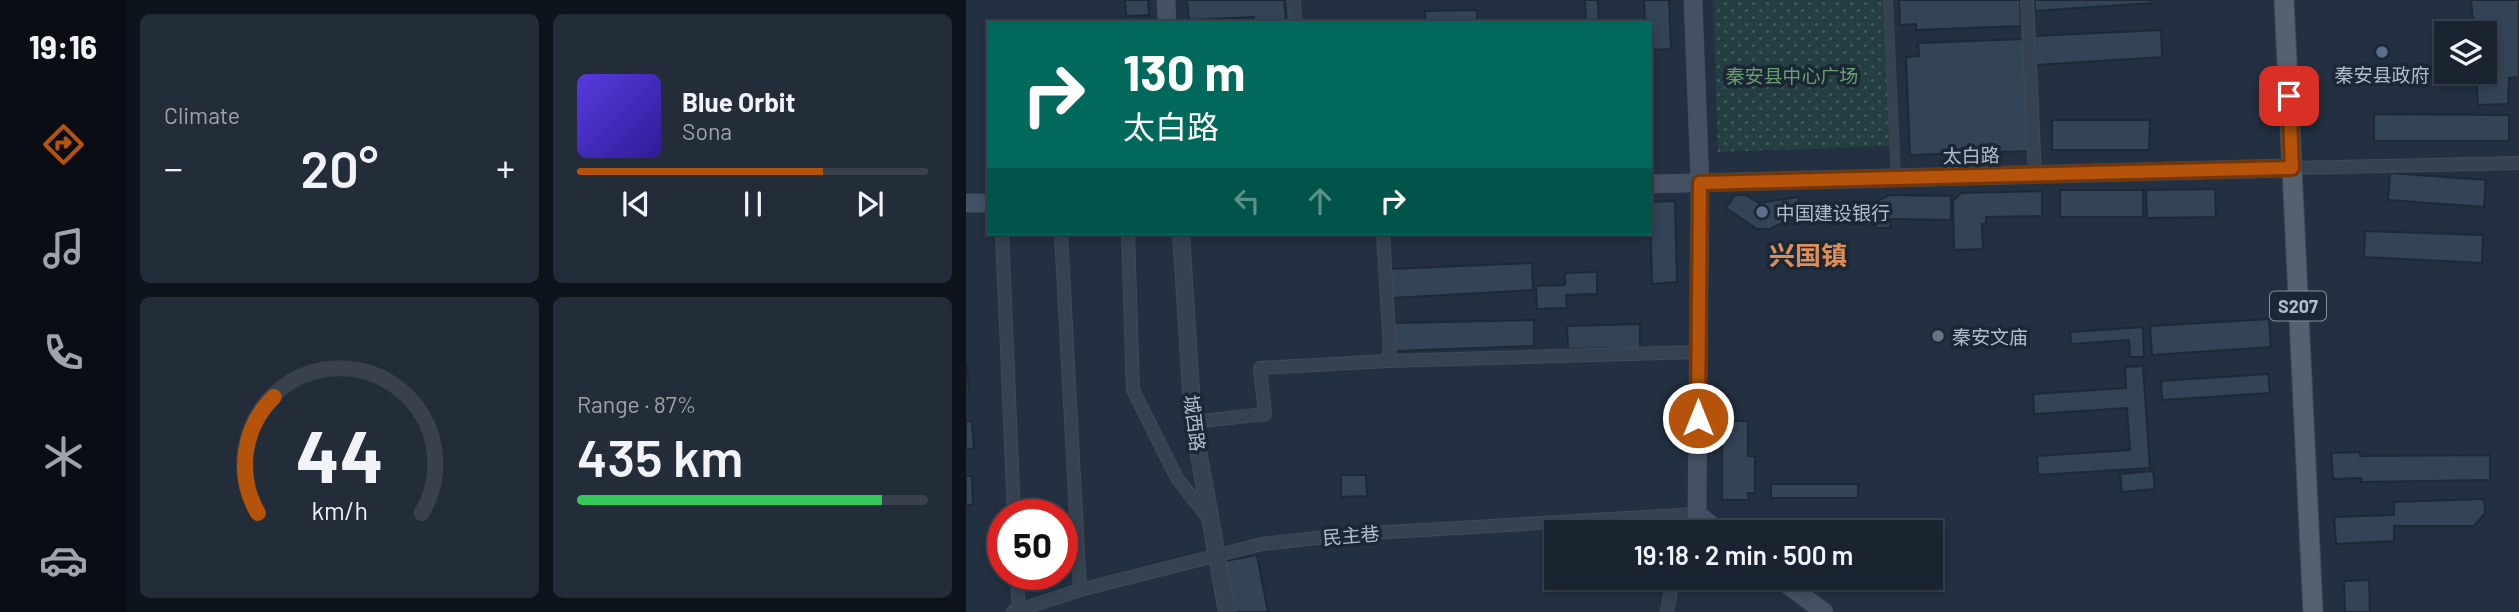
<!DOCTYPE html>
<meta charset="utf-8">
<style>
:root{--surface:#1a2431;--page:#232c39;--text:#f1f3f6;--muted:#9fa4ab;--line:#38414d;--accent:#b45309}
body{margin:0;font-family:Barlow,"Noto Sans SC",sans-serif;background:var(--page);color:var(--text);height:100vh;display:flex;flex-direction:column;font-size:26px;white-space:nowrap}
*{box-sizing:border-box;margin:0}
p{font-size:23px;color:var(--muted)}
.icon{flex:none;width:38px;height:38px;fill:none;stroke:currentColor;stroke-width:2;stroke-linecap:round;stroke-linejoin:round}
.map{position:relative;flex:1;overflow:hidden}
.sheet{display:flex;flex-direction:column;gap:14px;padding:14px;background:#0e141b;width:840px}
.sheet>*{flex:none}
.banner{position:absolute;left:21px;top:21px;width:665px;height:214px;border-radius:0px;box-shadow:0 4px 10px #0003,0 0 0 2px var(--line);background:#00695c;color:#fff;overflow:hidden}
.fabs{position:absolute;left:1468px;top:21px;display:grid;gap:14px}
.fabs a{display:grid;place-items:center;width:63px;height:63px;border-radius:0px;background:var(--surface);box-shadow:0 4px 10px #0003,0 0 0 2px var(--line);font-size:35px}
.speed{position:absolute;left:21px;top:499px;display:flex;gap:14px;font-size:35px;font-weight:700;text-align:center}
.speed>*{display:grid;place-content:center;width:91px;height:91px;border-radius:50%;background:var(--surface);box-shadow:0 4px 10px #0003,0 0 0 2px var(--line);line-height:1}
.speed .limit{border:10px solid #d22;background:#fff;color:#111}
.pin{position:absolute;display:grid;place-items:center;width:60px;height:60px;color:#fff;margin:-30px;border-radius:14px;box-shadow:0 4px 10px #0006}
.me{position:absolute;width:77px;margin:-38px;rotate:0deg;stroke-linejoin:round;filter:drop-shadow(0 0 5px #0008)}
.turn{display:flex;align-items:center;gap:24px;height:147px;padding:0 21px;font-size:32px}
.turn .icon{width:91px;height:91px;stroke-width:2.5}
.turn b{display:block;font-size:49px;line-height:60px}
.lanes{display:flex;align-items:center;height:66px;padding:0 21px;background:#0003;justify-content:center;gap:35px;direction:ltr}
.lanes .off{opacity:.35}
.big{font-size:52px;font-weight:600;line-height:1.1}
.sheet .widget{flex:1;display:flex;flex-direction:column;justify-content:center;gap:10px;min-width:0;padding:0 24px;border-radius:10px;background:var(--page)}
.sheet .dial{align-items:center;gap:0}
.dial svg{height:182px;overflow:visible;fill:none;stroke:var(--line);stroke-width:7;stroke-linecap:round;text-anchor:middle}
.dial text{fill:var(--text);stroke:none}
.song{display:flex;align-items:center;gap:21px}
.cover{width:84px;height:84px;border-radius:10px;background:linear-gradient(135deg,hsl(250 70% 55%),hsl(250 70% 35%))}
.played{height:7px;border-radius:4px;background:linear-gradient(90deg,var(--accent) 70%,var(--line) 70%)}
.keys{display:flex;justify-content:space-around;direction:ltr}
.heat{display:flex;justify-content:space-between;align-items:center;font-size:38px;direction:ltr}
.charge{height:10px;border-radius:5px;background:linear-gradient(90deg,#34c759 87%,var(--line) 0)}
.sheet .tiles{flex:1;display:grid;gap:14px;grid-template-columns:repeat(2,1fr)}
.trip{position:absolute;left:578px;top:520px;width:399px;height:70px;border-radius:0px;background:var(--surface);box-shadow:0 4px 10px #0003,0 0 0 2px var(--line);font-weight:600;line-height:70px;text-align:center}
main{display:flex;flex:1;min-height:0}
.tabs{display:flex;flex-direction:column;width:126px;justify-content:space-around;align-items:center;background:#0a0e14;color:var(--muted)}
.tabs .icon{width:49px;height:49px}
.tabs .on{color:var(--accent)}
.tabs b{font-size:32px;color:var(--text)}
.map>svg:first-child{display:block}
.park{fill:url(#park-dots)}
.building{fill:#334457;stroke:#1d2937;stroke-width:2}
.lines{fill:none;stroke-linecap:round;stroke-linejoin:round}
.pedestrian-casing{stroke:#3f4b59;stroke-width:10}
.minor-casing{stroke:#3f4b59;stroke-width:14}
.tertiary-casing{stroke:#3f4b59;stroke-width:18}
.secondary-casing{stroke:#3f4b59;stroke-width:19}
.primary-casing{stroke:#3f4b59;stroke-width:21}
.pedestrian{stroke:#364250;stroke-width:9}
.minor{stroke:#364250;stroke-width:12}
.tertiary{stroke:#364250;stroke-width:16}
.secondary{stroke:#445164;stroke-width:18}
.primary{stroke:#546170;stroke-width:19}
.route-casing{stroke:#753606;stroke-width:18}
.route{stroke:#b45309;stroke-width:12}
.service-dot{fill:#5c6f8a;stroke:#1b2735;stroke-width:2.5}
.worship-dot{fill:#6b7280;stroke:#1b2735;stroke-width:2.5}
.labels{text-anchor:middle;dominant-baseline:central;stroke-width:7;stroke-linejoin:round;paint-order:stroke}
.shield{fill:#1b2735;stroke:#85909e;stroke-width:2}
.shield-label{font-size:18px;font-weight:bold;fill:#b2bdcb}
.poi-label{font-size:19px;fill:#b2bdcb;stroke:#1b2735;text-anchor:start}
.park-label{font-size:19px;fill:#679f71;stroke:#1b2735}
.street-label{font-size:19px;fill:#b2bdcb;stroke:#1b2735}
.district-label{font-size:26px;font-weight:bold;fill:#e08e58;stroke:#1b2735}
</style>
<main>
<nav class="tabs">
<b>19:16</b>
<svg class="icon on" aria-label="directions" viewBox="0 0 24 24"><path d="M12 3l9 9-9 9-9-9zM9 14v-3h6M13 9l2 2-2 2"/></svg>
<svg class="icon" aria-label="music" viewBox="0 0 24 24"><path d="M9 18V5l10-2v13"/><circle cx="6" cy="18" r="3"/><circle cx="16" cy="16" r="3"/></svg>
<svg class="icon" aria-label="phone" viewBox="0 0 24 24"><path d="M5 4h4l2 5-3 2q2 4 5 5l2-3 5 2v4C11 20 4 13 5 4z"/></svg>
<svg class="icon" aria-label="climate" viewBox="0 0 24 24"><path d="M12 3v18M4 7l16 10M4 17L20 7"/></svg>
<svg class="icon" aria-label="car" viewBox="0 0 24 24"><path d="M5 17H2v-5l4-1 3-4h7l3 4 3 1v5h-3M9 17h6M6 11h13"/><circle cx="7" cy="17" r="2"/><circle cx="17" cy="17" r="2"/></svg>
</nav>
<section class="sheet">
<div class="tiles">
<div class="widget"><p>Climate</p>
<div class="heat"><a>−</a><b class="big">20°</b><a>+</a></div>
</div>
<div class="widget">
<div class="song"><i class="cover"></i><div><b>Blue Orbit</b><p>Sona</p></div></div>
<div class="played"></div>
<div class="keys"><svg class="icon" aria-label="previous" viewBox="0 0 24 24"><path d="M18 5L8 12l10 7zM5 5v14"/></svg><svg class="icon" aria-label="pause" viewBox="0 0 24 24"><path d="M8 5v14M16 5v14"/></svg><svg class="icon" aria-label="next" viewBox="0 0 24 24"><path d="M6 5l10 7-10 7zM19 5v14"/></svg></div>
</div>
<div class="widget dial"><svg viewBox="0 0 100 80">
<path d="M14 69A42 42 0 1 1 86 69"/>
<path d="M14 69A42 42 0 0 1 21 18" stroke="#b45309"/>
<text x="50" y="56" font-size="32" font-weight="700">44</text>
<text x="50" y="72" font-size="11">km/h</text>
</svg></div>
<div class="widget"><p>Range · 87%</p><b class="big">435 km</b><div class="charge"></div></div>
</div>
</section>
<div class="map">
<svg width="1553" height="612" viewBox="0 0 1553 612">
<defs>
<pattern id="park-dots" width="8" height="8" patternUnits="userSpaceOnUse" patternTransform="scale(1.75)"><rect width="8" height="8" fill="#243f41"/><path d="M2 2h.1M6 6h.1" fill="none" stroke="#41595b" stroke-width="1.8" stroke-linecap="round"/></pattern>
</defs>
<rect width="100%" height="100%" fill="#223041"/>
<path class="park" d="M747 0H918L924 146 752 152Z"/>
<path class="building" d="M159 0H182L183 15 160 16Z
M221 0H318L320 22 288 23V17L223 20Z
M619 0H632L633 23H620Z
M678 0H703L705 49 684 50V23H679Z
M933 0H1054L1055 26 950 30V24L934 25Z
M1068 0H1186V3L1069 11Z
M1505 0H1553V77L1543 78 1542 104 1512 105 1510 72H1519V33H1508Z
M511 10V23H459V11Z
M1195 30 1196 57 1070 65 1069 36Z
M1059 39 1064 151 944 155 940 57 953 56 952 43Z
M1408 114 1543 115V141H1408Z
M1086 120H1184L1183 150H1086Z
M1424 173 1520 180 1518 207 1422 200Z
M1249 189 1250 217 1181 218 1180 190Z
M1094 190H1177V217H1094Z
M1076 191V216L1020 217V224H1016L1017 249 988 250 987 201 995 193Z
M769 195H780L793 203 833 197 832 215 804 229H791L760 208Z
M923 195 985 196V220L924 219V228H909V202Z
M709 201 711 282 686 284 684 202Z
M1399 231 1517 235 1516 263 1398 257Z
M424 233H506L425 237Z
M566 263 567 290 426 298 424 269Z
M631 272V294L600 295 601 308 571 309 570 286 599 285V273Z
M1303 319 1305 347 1186 355 1184 326Z
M568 320V346L429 351 427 323Z
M674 324V348L602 349 601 326Z
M1177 327 1178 357H1164L1163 340 1105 344 1104 332Z
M0 364H1L3 390H0Z
M1177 366 1184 468 1072 475 1071 456 1164 450 1161 408 1068 414 1067 394 1160 388 1159 367Z
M1302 374 1304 393 1196 400 1195 381Z
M0 421H6L8 449H0Z
M756 421H782V456H789V493H782L783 500H756Z
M1394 452V456L1524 455V480L1395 482V478L1367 479 1365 453Z
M1187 471 1189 489 1156 492 1154 474Z
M375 475H400L401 496 375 497Z
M0 476H6L7 505H0Z
M805 484H892V498H805Z
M1518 499 1519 513 1508 526H1428V541L1370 544 1368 517 1428 515V502Z
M291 555 302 612H269L259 561Z
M1403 580 1404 612H1379L1378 581Z"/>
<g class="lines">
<defs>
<path id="pedestrian" d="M922 0 930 178"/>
<path id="minor" d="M328 0 329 23
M1061 0 1069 175
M1326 168 1553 163
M36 233 48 514
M95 233 114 590
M162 233 167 390 211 478 243 519
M421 361 733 352
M227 422 299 414 294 368 421 361 424 349 417 233
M51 574 53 610
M47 612 114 590 296 544 388 534 731 514 725 532
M701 612 707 578"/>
<path id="tertiary" d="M215 233 227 422 261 612"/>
<path id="secondary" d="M200 0 201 23
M727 0 734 183 731 514 754 532
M684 184 1326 168
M0 203H23
M813 578 858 612"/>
<path id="primary" d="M1318 0 1347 612"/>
</defs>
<use href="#pedestrian" class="pedestrian-casing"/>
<use href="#minor" class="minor-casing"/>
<use href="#tertiary" class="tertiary-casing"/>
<use href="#secondary" class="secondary-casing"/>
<use href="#primary" class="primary-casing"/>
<use href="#pedestrian" class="pedestrian"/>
<use href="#minor" class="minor"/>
<use href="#tertiary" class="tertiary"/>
<use href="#secondary" class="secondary"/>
<use href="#primary" class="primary"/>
</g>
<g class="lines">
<defs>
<path id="route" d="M732 418 734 183 1326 168 1323 96"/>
</defs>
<use href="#route" class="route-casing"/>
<use href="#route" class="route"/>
</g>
<g class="service-dot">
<circle cx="1416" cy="52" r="7"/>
<circle cx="796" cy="212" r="7"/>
</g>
<circle class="worship-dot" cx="972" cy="336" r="7"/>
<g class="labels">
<rect class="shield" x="1304" y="291.5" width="56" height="29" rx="5"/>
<g class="shield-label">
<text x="1332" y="306">S207</text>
</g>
<g class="poi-label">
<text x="1416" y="74" text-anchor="middle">秦安县政府</text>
<text x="810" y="212">中国建设银行</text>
<text x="986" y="336">秦安文庙</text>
</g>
<g class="park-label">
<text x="826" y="75">秦安县中心广场</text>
</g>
<g class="street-label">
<text transform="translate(1005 155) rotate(-1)">太白路</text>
<text transform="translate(229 423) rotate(83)">城西路</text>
<text transform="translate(385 535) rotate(-5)">民主巷</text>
</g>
<g class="district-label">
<text x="842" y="254">兴国镇</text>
</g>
</g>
</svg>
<div class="fabs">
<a><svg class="icon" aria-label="layers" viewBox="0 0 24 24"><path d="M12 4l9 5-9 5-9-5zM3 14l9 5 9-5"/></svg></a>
</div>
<div class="speed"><div class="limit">50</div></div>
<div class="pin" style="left:1323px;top:96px;background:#d93025"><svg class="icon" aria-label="arrive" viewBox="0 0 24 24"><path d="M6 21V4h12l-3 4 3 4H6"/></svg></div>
<svg class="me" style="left:732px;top:418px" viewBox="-20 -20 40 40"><circle r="17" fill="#b45309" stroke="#fff" stroke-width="3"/><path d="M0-11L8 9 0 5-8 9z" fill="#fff"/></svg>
<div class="trip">19:18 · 2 min · 500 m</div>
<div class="banner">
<div class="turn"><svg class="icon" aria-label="right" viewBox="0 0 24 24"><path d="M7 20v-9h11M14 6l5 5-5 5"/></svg><div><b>130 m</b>太白路</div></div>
<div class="lanes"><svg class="icon off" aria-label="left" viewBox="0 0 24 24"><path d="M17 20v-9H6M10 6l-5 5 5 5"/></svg><svg class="icon off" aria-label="ahead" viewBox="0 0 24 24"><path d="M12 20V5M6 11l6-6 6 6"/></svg><svg class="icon" aria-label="right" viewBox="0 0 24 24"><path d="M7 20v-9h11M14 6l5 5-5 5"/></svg></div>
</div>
</div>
</main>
